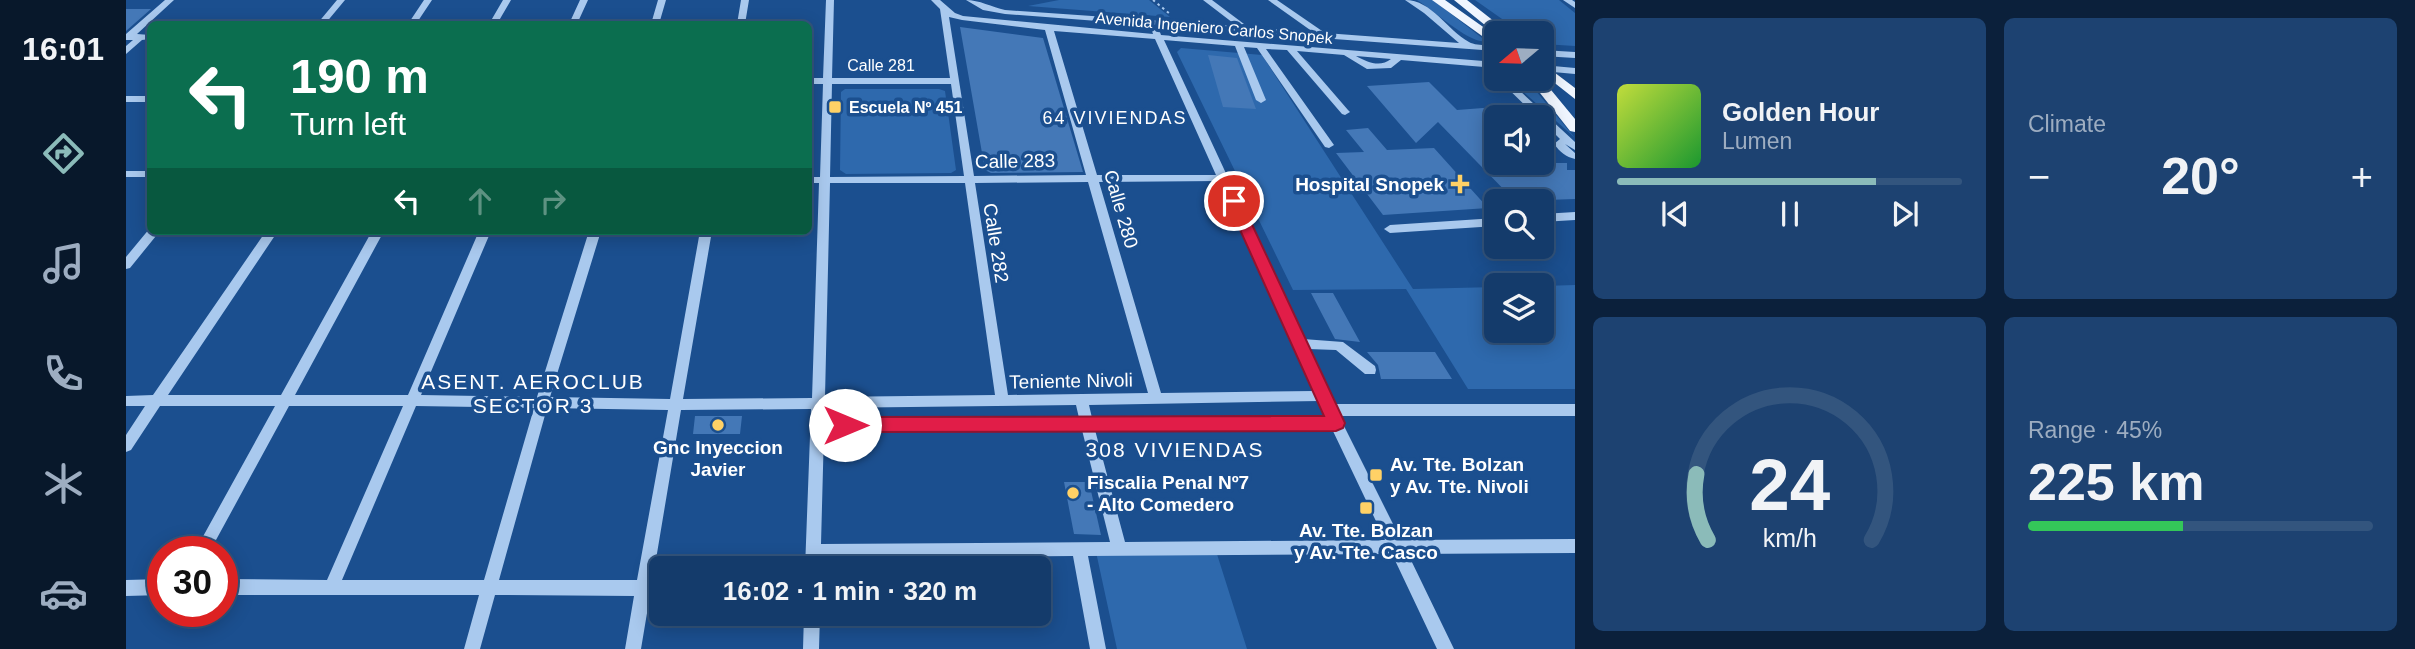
<!DOCTYPE html>
<meta charset="utf-8">
<style>
:root{--surface:#143b6b;--page:#1d4271;--text:#f1f3f6;--muted:#9dadc1;--line:#33557e;--accent:#8bbbb9}
body{margin:0;font-family:Arial,sans-serif;background:var(--page);color:var(--text);height:100vh;display:flex;flex-direction:column;font-size:26px;white-space:nowrap}
*{box-sizing:border-box;margin:0}
p{font-size:23px;color:var(--muted)}
.icon{flex:none;width:38px;height:38px;fill:none;stroke:currentColor;stroke-width:2;stroke-linecap:round;stroke-linejoin:round}
.map{position:relative;flex:1;overflow:hidden}
.drawer{display:flex;flex-direction:column;gap:18px;padding:18px;background:#0b203b;width:840px}
.drawer>*{flex:none}
.hud{position:absolute;left:21px;top:21px;width:665px;height:214px;border-radius:10px;box-shadow:0 4px 18px #0003,0 0 0 2px var(--line);background:#0b6e4f;color:#fff;overflow:hidden}
.needle{width:46px;rotate:251deg}
.buttons{position:absolute;left:1358px;top:21px;display:grid;gap:14px}
.buttons a{display:grid;place-items:center;width:70px;height:70px;border-radius:10px;background:var(--surface);box-shadow:0 4px 18px #0003,0 0 0 2px var(--line);font-size:35px}
.speed{position:absolute;left:21px;top:536px;display:flex;gap:14px;font-size:35px;font-weight:700;text-align:center}
.speed>*{display:grid;place-content:center;width:91px;height:91px;border-radius:50%;background:var(--surface);box-shadow:0 4px 18px #0003,0 0 0 2px var(--line);line-height:1}
.speed .limit{border:10px solid #d22;background:#fff;color:#111}
.pin{position:absolute;display:grid;place-items:center;width:60px;height:60px;color:#fff;margin:-30px;border:4px solid #fff;border-radius:50%;box-shadow:0 2px 7px #0007}
.me{position:absolute;width:77px;margin:-38px;rotate:90deg;stroke-linejoin:round;filter:drop-shadow(0 0 5px #0008)}
.turn{display:flex;align-items:center;gap:24px;height:147px;padding:0 28px;font-size:32px}
.turn .icon{width:91px;height:91px;stroke-width:2.5}
.turn b{display:block;font-size:49px;line-height:60px}
.lanes{display:flex;align-items:center;height:66px;padding:0 28px;background:#0003;justify-content:center;gap:35px;direction:ltr}
.lanes .off{opacity:.35}
.big{font-size:52px;font-weight:700;line-height:1.1}
.drawer .card{flex:1;display:flex;flex-direction:column;justify-content:center;gap:10px;min-width:0;padding:0 24px;border-radius:10px;background:var(--page)}
.drawer .dial{align-items:center;gap:0}
.dial svg{height:182px;overflow:visible;fill:none;stroke:var(--line);stroke-width:7;stroke-linecap:round;text-anchor:middle}
.dial text{fill:var(--text);stroke:none}
.song{display:flex;align-items:center;gap:21px}
.cover{width:84px;height:84px;border-radius:10px;background:linear-gradient(135deg,hsl(70 70% 55%),hsl(130 70% 35%))}
.played{height:7px;border-radius:4px;background:linear-gradient(90deg,var(--accent) 75%,var(--line) 75%)}
.keys{display:flex;justify-content:space-around;direction:ltr}
.heat{display:flex;justify-content:space-between;align-items:center;font-size:38px;direction:ltr}
.charge{height:10px;border-radius:5px;background:linear-gradient(90deg,#34c759 45%,var(--line) 0)}
.drawer .tiles{flex:1;display:grid;gap:18px;grid-template-columns:repeat(2,1fr)}
.trip{position:absolute;left:523px;top:556px;width:402px;height:70px;border-radius:10px;background:var(--surface);box-shadow:0 4px 18px #0003,0 0 0 2px var(--line);font-weight:700;line-height:70px;text-align:center}
main{display:flex;flex:1;min-height:0}
.tabs{display:flex;flex-direction:column;width:126px;justify-content:space-around;align-items:center;background:#08182b;color:var(--muted)}
.tabs .icon{width:49px;height:49px}
.tabs .on{color:var(--accent)}
.tabs b{font-size:32px;color:var(--text)}
.map>svg:first-child{display:block}
.green{fill:#2e69ad}
.building{fill:#4478b7}
.lines{fill:none;stroke-linecap:round;stroke-linejoin:round}
.path{stroke:#a9c9ee;stroke-width:2;stroke-dasharray:2.5 3.5;stroke-linecap:butt}
.minor{fill:#a9c9ee;fill-rule:evenodd}
.major{fill:#f0f6ff;fill-rule:evenodd}
.route{fill:#e11d48;stroke:#92132f;stroke-width:2}
.poi-dot{fill:#ffd166;stroke:#1b4f8f;stroke-width:2.5}
.labels{text-anchor:middle;dominant-baseline:central;stroke-width:7;stroke-linejoin:round;paint-order:stroke}
.far-street-label{font-size:16px;fill:#fff;stroke:#1b4f8f}
.far-poi-label{font-size:16px;font-weight:bold;fill:#fff;stroke:#1b4f8f;text-anchor:start}
.far-neighbourhood-label{font-size:18px;letter-spacing:2px;fill:#fff;stroke:#1b4f8f}
.street-label{font-size:19px;fill:#fff;stroke:#1b4f8f}
.poi-label{font-size:19px;font-weight:bold;fill:#fff;stroke:#1b4f8f}
.neighbourhood-label{font-size:21px;letter-spacing:2px;fill:#fff;stroke:#1b4f8f}
</style>
<main>
<nav class="tabs">
<b>16:01</b>
<svg class="icon on" aria-label="directions" viewBox="0 0 24 24"><path d="M12 3l9 9-9 9-9-9zM9 14v-3h6M13 9l2 2-2 2"/></svg>
<svg class="icon" aria-label="music" viewBox="0 0 24 24"><path d="M9 18V5l10-2v13"/><circle cx="6" cy="18" r="3"/><circle cx="16" cy="16" r="3"/></svg>
<svg class="icon" aria-label="phone" viewBox="0 0 24 24"><path d="M5 4h4l2 5-3 2q2 4 5 5l2-3 5 2v4C11 20 4 13 5 4z"/></svg>
<svg class="icon" aria-label="climate" viewBox="0 0 24 24"><path d="M12 3v18M4 7l16 10M4 17L20 7"/></svg>
<svg class="icon" aria-label="car" viewBox="0 0 24 24"><path d="M5 17H2v-5l4-1 3-4h7l3 4 3 1v5h-3M9 17h6M6 11h13"/><circle cx="7" cy="17" r="2"/><circle cx="17" cy="17" r="2"/></svg>
</nav>
<div class="map">
<svg width="1449" height="649" viewBox="0 0 1449 649">
<rect width="100%" height="100%" fill="#1b4f8f"/>
<path class="green" d="M933 0H1023L1044 17 902 6Z
M1291 0H1307L1360 41C1345 45 1307 10 1291 0Z
M1349 0H1433L1449 13V46L1416 44V33H1396Z
M1055 48 1136 55 1287 289 1370 287V331H1416V286L1449 285V389H1342L1280 289 1167 290 1051 52Z
M1383 79H1400L1449 138 1448 137Z
M719 89H813L819 91 830 170 825 173 720 174 714 170 715 92Z
M1090 551 1121 649H991L970 552Z"/>
<path class="building" d="M0 9H25L0 31Z
M834 27 917 38 957 172 865 173 859 170Z
M1082 55 1111 58 1130 109 1097 107Z
M1303 82 1331 110 1370 107V163H1416V149L1430 163H1441V170H1449V199L1389 201 1312 122 1290 143 1241 86Z
M1242 128 1261 150 1308 148 1362 208 1257 215 1210 153 1238 152 1220 130Z
M1185 293H1207L1234 342 1209 339Z
M1241 352H1309L1326 379H1255L1252 365Z
M569 416H616L614 434H567Z
M938 482H963L975 535 948 534Z"/>
<g class="lines">
<path class="path" d="M1027 0 1044 14"/>
<path class="minor" d="M39 0H48L11 34 24 35V39L16 40 0 54V46L7 40H0V34Z
M211 0H219L199 24H191Z
M298 0H306L290 24H282Z
M377 0H385L371 24H363Z
M454 0H462L451 24H443Z
M532 0H540L533 24H525Z
M615 0H623L619 24H611Z
M700 0H708L706 78H824L814 9 805 0H814L829 13 837 16 1027 34 1024 25 879 14 857 10 840 0C853 0 866 7 879 10L1111 26 1077 0H1086L1122 27 1187 32 1142 0H1151L1199 33 1333 43 1298 13 1279 0C1306 0 1321 30 1343 42 1350 46 1362 45 1370 45V51L1032 26 1035 35 1370 62V68L1275 60 1265 68 1241 69 1218 55 1171 51 1222 110 1224 112 1219 115 1216 114 1161 50 1140 49 1208 145 1203 148 1199 147 1131 48 1118 47 1140 100 1135 103 1130 100 1109 46 1038 40 1177 339 1217 342 1249 366 1250 370 1249 374H1239L1210 350 1182 349 1208 404H1449V416H1213L1275 540 1449 539V553L1282 554 1328 649H1311L1266 554 962 556 980 649H964L947 556 695 558V569H679L685 409 555 410 515 649H499L508 596 369 595 354 649H338L353 595H96V579L201 580 277 406H163L84 551H69L149 406H34L5 450 0 452V435L19 406H0V396L27 395 140 231H152L42 395H155L246 231H258L169 395H282L353 231H365L295 395 411 397 463 231H475L424 397 544 399 574 231H586L557 399 686 398 693 183H682V177H694L697 84H682V78H697ZM823 17 836 20 919 30 960 175 848 176ZM928 31 1029 39 1090 175H971ZM1230 56 1265 59C1254 68 1241 62 1230 56ZM706 84H825L838 176 704 177ZM1093 181 1188 391 1035 393 973 182ZM962 182 1022 393 882 395 849 183ZM704 183H839L869 395 699 397ZM1193 401 1201 417 966 418 963 405ZM950 405 953 418 698 419V408ZM290 406 408 408 358 580H216ZM421 408 542 410 511 580H373ZM1206 429 1259 540 999 542 969 430ZM956 430 984 542 695 544 698 431Z
M1437 0H1446L1449 2V8Z
M1416 50 1449 52V58L1416 56Z
M1416 65 1449 68V74L1416 71Z
M1372 79H1381L1449 142V150L1439 144 1449 153V159C1440 157 1434 152 1428 144L1434 139 1416 121V117H1411Z
M0 96H24V102H0Z
M0 171H24V177H0Z
M1449 212V220L1416 222V214Z
M1370 218V226L1264 233 1258 229 1264 225Z
M24 228V231H34L4 268 0 269V257Z
M37 579V595L0 596V580Z
M678 614H694L693 649H677Z"/>
<path class="major" d="M1306 0H1319L1370 36V46Z
M1328 0H1341L1383 33 1370 34Z
M1416 63 1449 88V99L1416 73Z
M1403 79H1416L1449 119V132L1444 131Z"/>
</g>
<path class="route" d="M1108 197 1115 201 1219 423 1217 428 1210 431 719 432 712 430 710 425 712 420 719 417 1198 416 1101 201Z"/>
<g class="poi-dot">
<rect x="702" y="100" width="14" height="14" rx="3.5"/>
<path d="M1330.5 173.5h7v7h7v7h-7v7h-7v-7h-7v-7h7z"/>
<circle cx="592" cy="425" r="7"/>
<rect x="1243" y="468" width="14" height="14" rx="3.5"/>
<circle cx="947" cy="493" r="7"/>
<rect x="1233" y="501" width="14" height="14" rx="3.5"/>
</g>
<g class="labels">
<g class="far-street-label">
<text transform="translate(1088 28) rotate(5)">Avenida Ingeniero Carlos Snopek</text>
<text x="755" y="65">Calle 281</text>
</g>
<g class="far-poi-label">
<text x="723" y="107">Escuela Nº 451</text>
</g>
<g class="far-neighbourhood-label">
<text x="989" y="118">64 VIVIENDAS</text>
</g>
<g class="street-label">
<text transform="translate(889 161) rotate(-1)">Calle 283</text>
<text transform="translate(995 209) rotate(74)">Calle 280</text>
<text transform="translate(870 243) rotate(81)">Calle 282</text>
<text transform="translate(945 381) rotate(-1)">Teniente Nivoli</text>
</g>
<g class="poi-label">
<text x="1318" y="184" text-anchor="end">Hospital Snopek</text>
<text x="592" y="447">Gnc Inyeccion<tspan x="592" dy="22">Javier</tspan></text>
<text x="1264" y="464" text-anchor="start">Av. Tte. Bolzan<tspan x="1264" dy="22">y Av. Tte. Nivoli</tspan></text>
<text x="961" y="482" text-anchor="start">Fiscalia Penal Nº7<tspan x="961" dy="22">- Alto Comedero</tspan></text>
<text x="1240" y="530">Av. Tte. Bolzan<tspan x="1240" dy="22">y Av. Tte. Casco</tspan></text>
</g>
<g class="neighbourhood-label">
<text x="407" y="381">ASENT. AEROCLUB<tspan x="407" dy="24">SECTOR 3</tspan></text>
<text x="1049" y="449">308 VIVIENDAS</text>
</g>
</g>
</svg>
<div class="buttons">
<a><svg class="needle" viewBox="-14 -14 28 28"><path d="M0-13l5 13h-10z" fill="#e53935"/><path d="M0 13l5-13h-10z" fill="#9dadc1"/></svg></a>
<a><svg class="icon" aria-label="sound" viewBox="0 0 24 24"><path d="M4 9h4l5-4v14l-5-4H4zM17 9q2 3 0 6"/></svg></a>
<a><svg class="icon" aria-label="search" viewBox="0 0 24 24"><circle cx="10" cy="10" r="6"/><path d="M15 15l6 6"/></svg></a>
<a><svg class="icon" aria-label="layers" viewBox="0 0 24 24"><path d="M12 4l9 5-9 5-9-5zM3 14l9 5 9-5"/></svg></a>
</div>
<div class="speed"><div class="limit">30</div></div>
<div class="pin" style="left:1108px;top:201px;background:#d93025"><svg class="icon" aria-label="arrive" viewBox="0 0 24 24"><path d="M6 21V4h12l-3 4 3 4H6"/></svg></div>
<svg class="me" style="left:719px;top:425px" viewBox="-20 -20 40 40"><circle r="19" fill="#fff"/><path d="M0-13L10 11 0 6-10 11z" fill="#e11d48"/></svg>
<div class="trip">16:02 · 1 min · 320 m</div>
<div class="hud">
<div class="turn"><svg class="icon" aria-label="left" viewBox="0 0 24 24"><path d="M17 20v-9H6M10 6l-5 5 5 5"/></svg><div><b>190 m</b>Turn left</div></div>
<div class="lanes"><svg class="icon" aria-label="left" viewBox="0 0 24 24"><path d="M17 20v-9H6M10 6l-5 5 5 5"/></svg><svg class="icon off" aria-label="ahead" viewBox="0 0 24 24"><path d="M12 20V5M6 11l6-6 6 6"/></svg><svg class="icon off" aria-label="right" viewBox="0 0 24 24"><path d="M7 20v-9h11M14 6l5 5-5 5"/></svg></div>
</div>
</div>
<section class="drawer">
<div class="tiles">
<div class="card">
<div class="song"><i class="cover"></i><div><b>Golden Hour</b><p>Lumen</p></div></div>
<div class="played"></div>
<div class="keys"><svg class="icon" aria-label="previous" viewBox="0 0 24 24"><path d="M18 5L8 12l10 7zM5 5v14"/></svg><svg class="icon" aria-label="pause" viewBox="0 0 24 24"><path d="M8 5v14M16 5v14"/></svg><svg class="icon" aria-label="next" viewBox="0 0 24 24"><path d="M6 5l10 7-10 7zM19 5v14"/></svg></div>
</div>
<div class="card"><p>Climate</p>
<div class="heat"><a>−</a><b class="big">20°</b><a>+</a></div>
</div>
<div class="card dial"><svg viewBox="0 0 100 80">
<path d="M14 69A42 42 0 1 1 86 69"/>
<path d="M14 69A42 42 0 0 1 9 40" stroke="#8bbbb9"/>
<text x="50" y="56" font-size="32" font-weight="700">24</text>
<text x="50" y="72" font-size="11">km/h</text>
</svg></div>
<div class="card"><p>Range · 45%</p><b class="big">225 km</b><div class="charge"></div></div>
</div>
</section>
</main>
